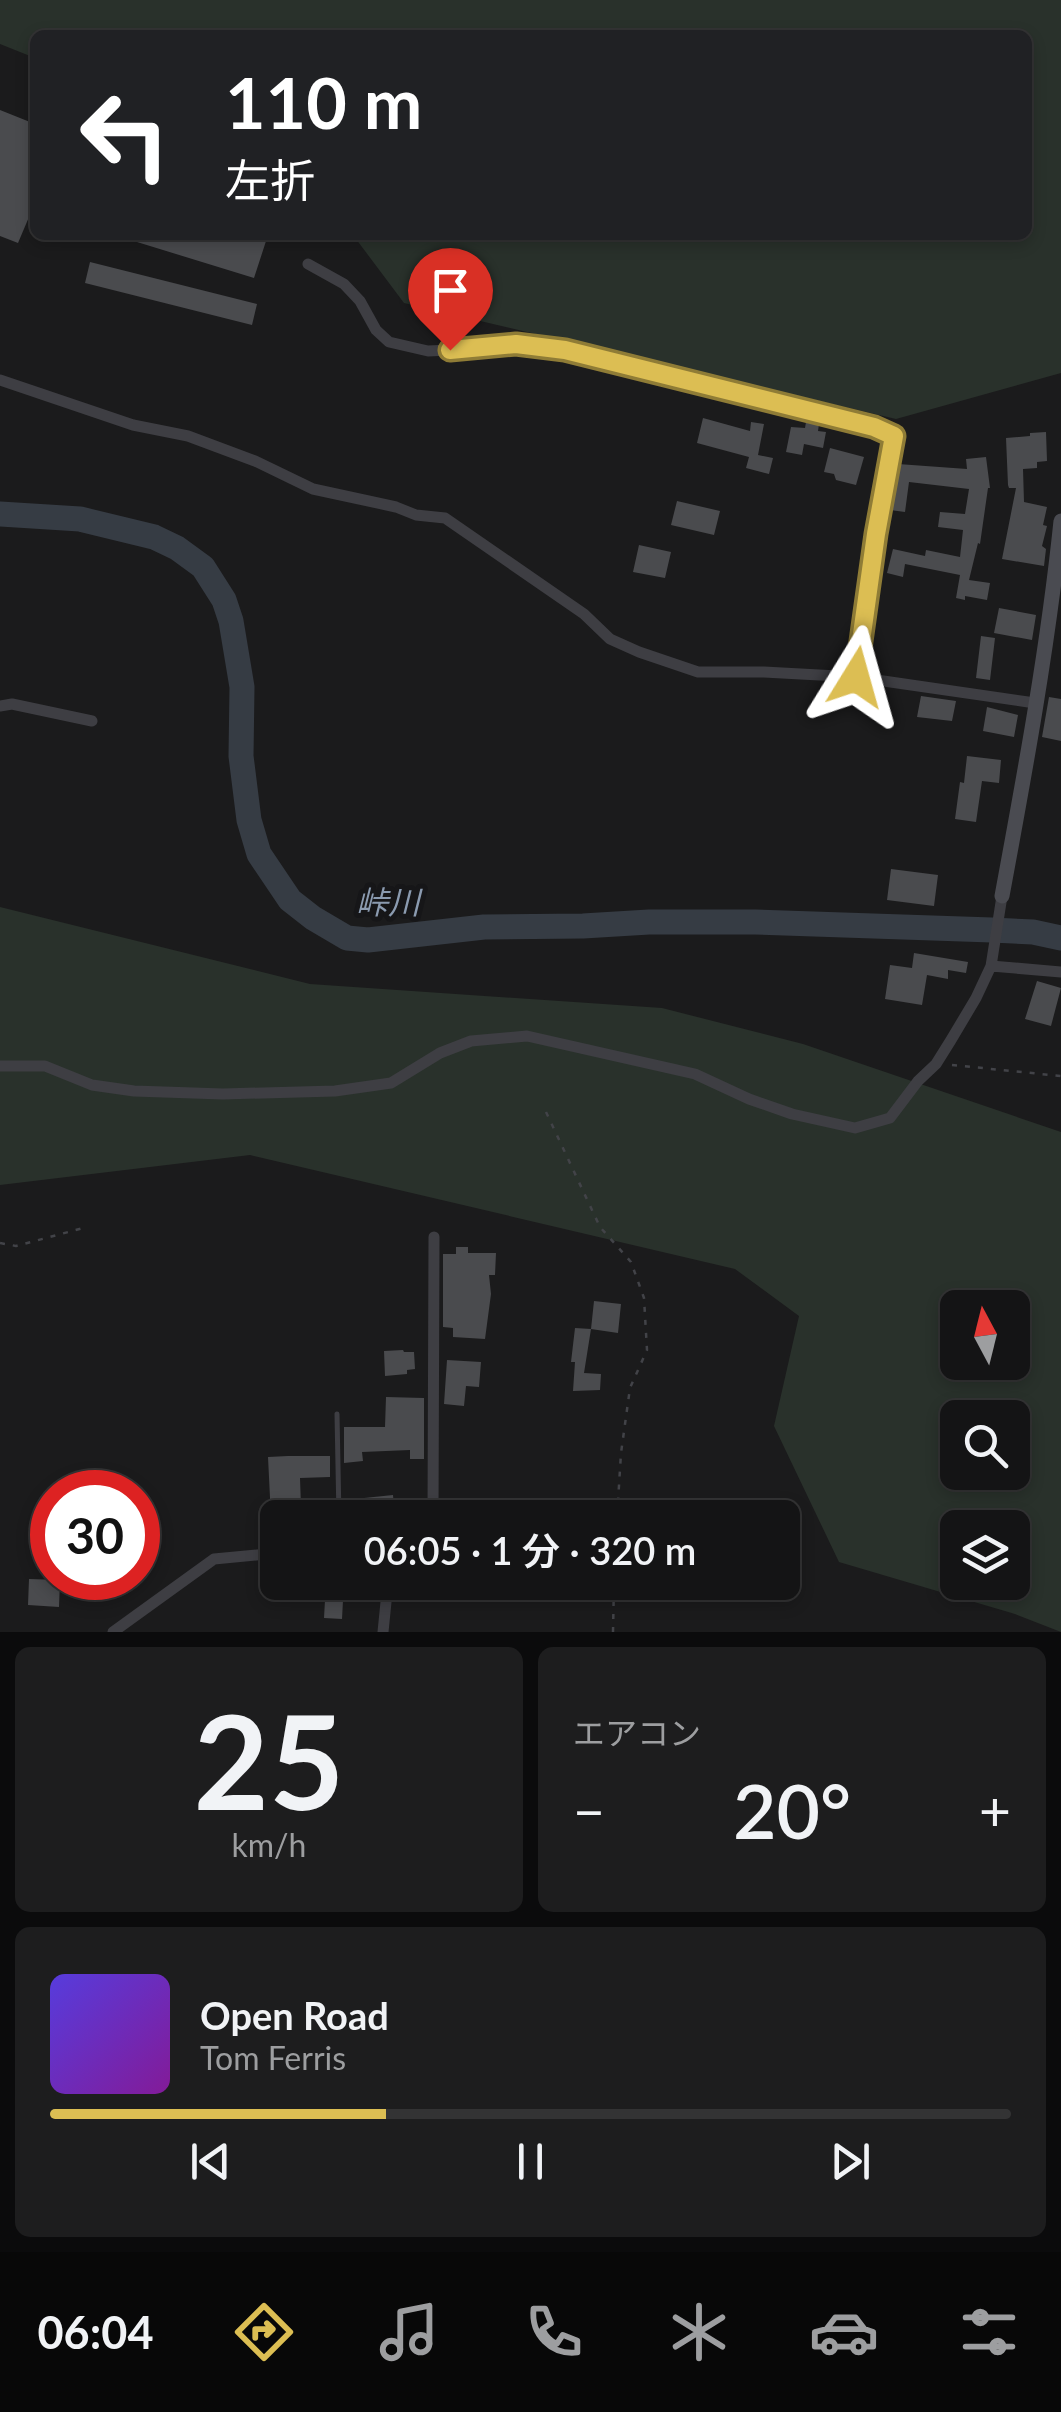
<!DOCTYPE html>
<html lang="ja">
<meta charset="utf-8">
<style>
:root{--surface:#141415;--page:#1d1d1e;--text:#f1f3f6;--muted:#9d9ea0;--line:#333334;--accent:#dcbe53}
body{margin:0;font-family:Lato,"Noto Sans JP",sans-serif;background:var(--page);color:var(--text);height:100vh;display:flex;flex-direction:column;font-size:38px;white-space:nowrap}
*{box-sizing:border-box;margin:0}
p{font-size:32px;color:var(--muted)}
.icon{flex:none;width:55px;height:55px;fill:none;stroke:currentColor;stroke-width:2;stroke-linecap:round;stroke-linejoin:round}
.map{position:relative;height:1632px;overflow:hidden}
.panel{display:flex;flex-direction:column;gap:15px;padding:15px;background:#0b0b0c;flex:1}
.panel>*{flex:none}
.guide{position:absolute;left:30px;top:30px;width:1002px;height:210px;border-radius:15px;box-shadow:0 5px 15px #0003,0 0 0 2px var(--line);background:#202124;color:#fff;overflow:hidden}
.needle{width:65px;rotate:353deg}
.buttons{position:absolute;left:940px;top:1290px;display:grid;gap:20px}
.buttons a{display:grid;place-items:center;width:90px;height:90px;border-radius:15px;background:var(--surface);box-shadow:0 5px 15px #0003,0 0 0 2px var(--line);font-size:50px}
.speed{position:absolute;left:30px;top:1470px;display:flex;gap:20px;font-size:50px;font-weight:700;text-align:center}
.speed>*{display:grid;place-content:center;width:130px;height:130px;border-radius:50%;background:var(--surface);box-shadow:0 5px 15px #0003,0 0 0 2px var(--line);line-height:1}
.speed .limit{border:15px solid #d22;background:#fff;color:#111}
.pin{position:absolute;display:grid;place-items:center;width:85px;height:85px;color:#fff;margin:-102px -42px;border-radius:50% 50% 50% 0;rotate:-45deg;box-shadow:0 0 10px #0007}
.pin .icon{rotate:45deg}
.me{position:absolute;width:110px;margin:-55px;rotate:8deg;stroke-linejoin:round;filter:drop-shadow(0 0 8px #0008)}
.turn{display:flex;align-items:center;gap:35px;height:210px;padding:0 30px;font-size:45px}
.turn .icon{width:130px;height:130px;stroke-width:2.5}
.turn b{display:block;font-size:70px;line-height:85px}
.big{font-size:75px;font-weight:600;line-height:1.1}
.panel .tile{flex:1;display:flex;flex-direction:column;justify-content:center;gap:15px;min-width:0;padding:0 35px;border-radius:15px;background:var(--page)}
.panel .dial{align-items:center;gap:0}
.dial b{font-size:130px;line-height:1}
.song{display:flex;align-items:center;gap:30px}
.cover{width:120px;height:120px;border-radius:15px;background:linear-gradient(135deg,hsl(250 70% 55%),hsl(290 70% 35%))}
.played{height:10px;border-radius:5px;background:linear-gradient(90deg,var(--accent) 35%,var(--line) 35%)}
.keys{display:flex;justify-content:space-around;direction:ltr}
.heat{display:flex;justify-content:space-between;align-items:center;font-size:55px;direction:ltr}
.panel .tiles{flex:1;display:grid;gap:15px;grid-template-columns:1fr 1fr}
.tile:last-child{grid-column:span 2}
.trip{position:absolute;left:260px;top:1500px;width:540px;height:100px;border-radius:15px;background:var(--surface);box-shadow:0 5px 15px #0003,0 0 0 2px var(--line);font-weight:600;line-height:100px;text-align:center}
.tabs{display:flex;height:160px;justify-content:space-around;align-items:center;background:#080808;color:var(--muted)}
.tabs .icon{width:70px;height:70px}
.tabs .selected{color:var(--accent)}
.tabs b{font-size:45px;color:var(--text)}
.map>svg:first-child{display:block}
.green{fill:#29312b;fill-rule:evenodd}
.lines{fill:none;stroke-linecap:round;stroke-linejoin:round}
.river{stroke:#363c44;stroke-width:25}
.building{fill:#4a4b4e}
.path{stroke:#424348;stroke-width:2.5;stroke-dasharray:5 8;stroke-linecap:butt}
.lane{stroke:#3e3e43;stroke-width:5}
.street{stroke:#3e3e43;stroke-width:11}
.secondary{stroke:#4a4b51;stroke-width:15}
.route-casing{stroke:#8f7c36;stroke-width:25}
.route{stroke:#dcbe53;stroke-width:18}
.labels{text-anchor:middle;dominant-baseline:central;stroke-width:10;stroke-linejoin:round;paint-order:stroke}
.water-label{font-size:32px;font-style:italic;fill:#8b9bb0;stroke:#161618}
</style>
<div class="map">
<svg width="1061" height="1632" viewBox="0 0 1061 1632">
<rect width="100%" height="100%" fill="#1b1b1c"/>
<path class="green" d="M0 0H1061V373L896 419 404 303 353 235H1028V35H35V58L0 44Z
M0 907 310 984 662 1008 803 1044 1061 1132V1632L1015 1614 839 1562 774 1426 799 1316 735 1269 250 1155 0 1185ZM958 1308H1012V1362H958ZM958 1418H1012V1472H958ZM958 1528H1012V1582H958Z"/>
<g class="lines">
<path class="river" d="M0 514 80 519 154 537 177 548 203 567 224 600 231 621 242 687 241 756 249 820 259 854 290 900 313 918 347 938 368 940 484 927 583 926 649 922H755L992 930 1033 932 1061 938"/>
</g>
<path class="building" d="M0 110 35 124V220L29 217 18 243 0 236Z
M125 235H268L254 278 124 238Z
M90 262 257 304 252 325 85 283Z
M703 418 750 431 751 422 764 424 758 455 773 458 769 474 746 468 749 457 697 443Z
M806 422 819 424 818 431 826 432 823 448 804 444 802 455 786 452 791 427 805 428Z
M1046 432 1047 461 1037 462V468L1023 469 1024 502 1047 507 1043 525 1047 526 1042 546 1046 549 1044 566 1002 559 1016 488H1009L1008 485 1006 438 1030 436V433Z
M830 448 864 457 856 485 836 480 834 474 824 472Z
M986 457 990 488H988L980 544 978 543 969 580 990 583 987 600 965 596V600L956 598 960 575 905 564 903 577 887 573 893 549 925 556 926 550 960 557 963 530 938 527 940 512 965 514 969 489 909 482 905 512 890 510 898 464 967 469 966 459Z
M677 501 720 511 714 535 671 525Z
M639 545 671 552 665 578 633 572Z
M999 608 1036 615 1032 640 994 633Z
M981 636 995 638 990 680 976 678Z
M921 696 956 701 952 721 917 717Z
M1049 697 1061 699V741L1042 737Z
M987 707 1018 715 1014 737 983 731Z
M967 756 1001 760 999 783 982 781 976 822 955 819 960 782 964 783Z
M891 869 938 875 934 906 887 900Z
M914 953 968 962 966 973 948 970V979L927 975 922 1005 885 999 890 965 912 968Z
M1037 981 1061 988 1051 1026 1025 1019Z
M456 1247H468V1253H496L495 1275H489L491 1294 485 1339 453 1337V1328L443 1327V1254H456Z
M594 1301 621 1304 618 1333 591 1329Z
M575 1328 591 1329 584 1373 601 1374 600 1390 573 1391 575 1362H571Z
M403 1350 404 1352H414L415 1369 407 1370V1374L385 1376 384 1351Z
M447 1360 481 1362 479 1387 466 1386 464 1406 444 1404Z
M386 1397 424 1398V1459H410V1450L362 1452 363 1461 344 1463V1427H385Z
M288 1456H330V1477L300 1478 301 1506H332L333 1518H271L268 1457Z
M393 1495 395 1518H345V1500Z
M29 1579 60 1580 59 1607 28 1605Z
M326 1582H344L342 1619 324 1618Z"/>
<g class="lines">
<path class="path" d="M952 1065 1061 1076
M546 1112 600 1227 631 1262 644 1298 647 1350 630 1388 621 1453 617 1518
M0 1243 16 1246 87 1227
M613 1632 614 1582"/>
<path class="lane" d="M337 1414 339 1518"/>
<path class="street" d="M308 264 344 284 360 301 376 330 389 342 428 351 471 349 516 344 565 350 874 427 893 436 876 534 856 677
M0 380 133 425 188 436 255 461 313 489 396 507 416 515 445 518 584 614 610 639 639 652 698 672H764L856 677 1035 703
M0 706 12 704 92 721
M991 966 1061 972
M0 1066H45L92 1085 134 1091 223 1094 335 1091 391 1083 440 1053 471 1041 527 1036 695 1074 749 1099 792 1114 855 1128 890 1118 918 1081 936 1064 951 1040 976 998 991 966 1002 896
M433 1518 434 1237
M113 1632 214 1559 278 1553
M383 1632 388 1582"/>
<path class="secondary" d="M1002 896C1025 772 1048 647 1061 521"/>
</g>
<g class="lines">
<defs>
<path id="route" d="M450 350 516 344 565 350 874 427 894 436 876 534 856 677"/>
</defs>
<use href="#route" class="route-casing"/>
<use href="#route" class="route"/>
</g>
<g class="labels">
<g class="water-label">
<text x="388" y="901">峠川</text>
</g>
</g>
</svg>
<div class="buttons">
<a><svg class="needle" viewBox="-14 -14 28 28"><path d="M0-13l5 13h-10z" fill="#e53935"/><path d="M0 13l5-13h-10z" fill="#9d9ea0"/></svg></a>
<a><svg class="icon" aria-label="search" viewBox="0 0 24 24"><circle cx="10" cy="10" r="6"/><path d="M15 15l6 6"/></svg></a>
<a><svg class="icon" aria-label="layers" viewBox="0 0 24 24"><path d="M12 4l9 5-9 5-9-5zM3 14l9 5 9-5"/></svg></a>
</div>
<div class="speed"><div class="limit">30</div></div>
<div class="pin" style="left:450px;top:350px;background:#d93025"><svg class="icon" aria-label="arrive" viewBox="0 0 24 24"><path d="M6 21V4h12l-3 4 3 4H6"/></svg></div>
<svg class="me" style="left:856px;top:677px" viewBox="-20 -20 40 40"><path d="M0-17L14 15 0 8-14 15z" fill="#dcbe53" stroke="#fff" stroke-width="4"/></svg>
<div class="trip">06:05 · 1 分 · 320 m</div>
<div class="guide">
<div class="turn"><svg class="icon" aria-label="left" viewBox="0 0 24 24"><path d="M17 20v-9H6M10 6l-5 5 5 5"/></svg><div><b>110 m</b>左折</div></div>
</div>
</div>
<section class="panel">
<div class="tiles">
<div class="tile dial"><b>25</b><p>km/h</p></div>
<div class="tile"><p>エアコン</p>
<div class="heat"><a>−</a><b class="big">20°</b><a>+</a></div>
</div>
<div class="tile">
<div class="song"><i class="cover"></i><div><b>Open Road</b><p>Tom Ferris</p></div></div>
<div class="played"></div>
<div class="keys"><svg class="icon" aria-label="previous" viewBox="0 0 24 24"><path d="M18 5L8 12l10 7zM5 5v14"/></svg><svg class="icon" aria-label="pause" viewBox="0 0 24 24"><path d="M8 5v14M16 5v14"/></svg><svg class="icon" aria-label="next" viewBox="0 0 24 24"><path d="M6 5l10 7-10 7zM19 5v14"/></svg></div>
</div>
</div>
</section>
<nav class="tabs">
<b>06:04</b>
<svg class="icon selected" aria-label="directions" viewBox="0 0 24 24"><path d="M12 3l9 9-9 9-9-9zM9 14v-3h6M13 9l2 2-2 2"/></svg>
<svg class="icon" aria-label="music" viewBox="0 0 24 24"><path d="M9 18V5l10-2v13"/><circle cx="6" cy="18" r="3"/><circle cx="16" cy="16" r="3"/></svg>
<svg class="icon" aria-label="phone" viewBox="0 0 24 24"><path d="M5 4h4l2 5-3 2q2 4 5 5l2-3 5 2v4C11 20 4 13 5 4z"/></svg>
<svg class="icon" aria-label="climate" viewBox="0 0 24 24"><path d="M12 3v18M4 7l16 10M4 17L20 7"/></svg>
<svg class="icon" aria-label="car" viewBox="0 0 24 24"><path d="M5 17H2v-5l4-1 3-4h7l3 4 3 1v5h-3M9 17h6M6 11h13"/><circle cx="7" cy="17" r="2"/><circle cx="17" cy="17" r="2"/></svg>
<svg class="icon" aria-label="filters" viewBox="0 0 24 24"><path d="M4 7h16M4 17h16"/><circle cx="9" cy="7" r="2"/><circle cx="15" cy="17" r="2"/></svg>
</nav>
